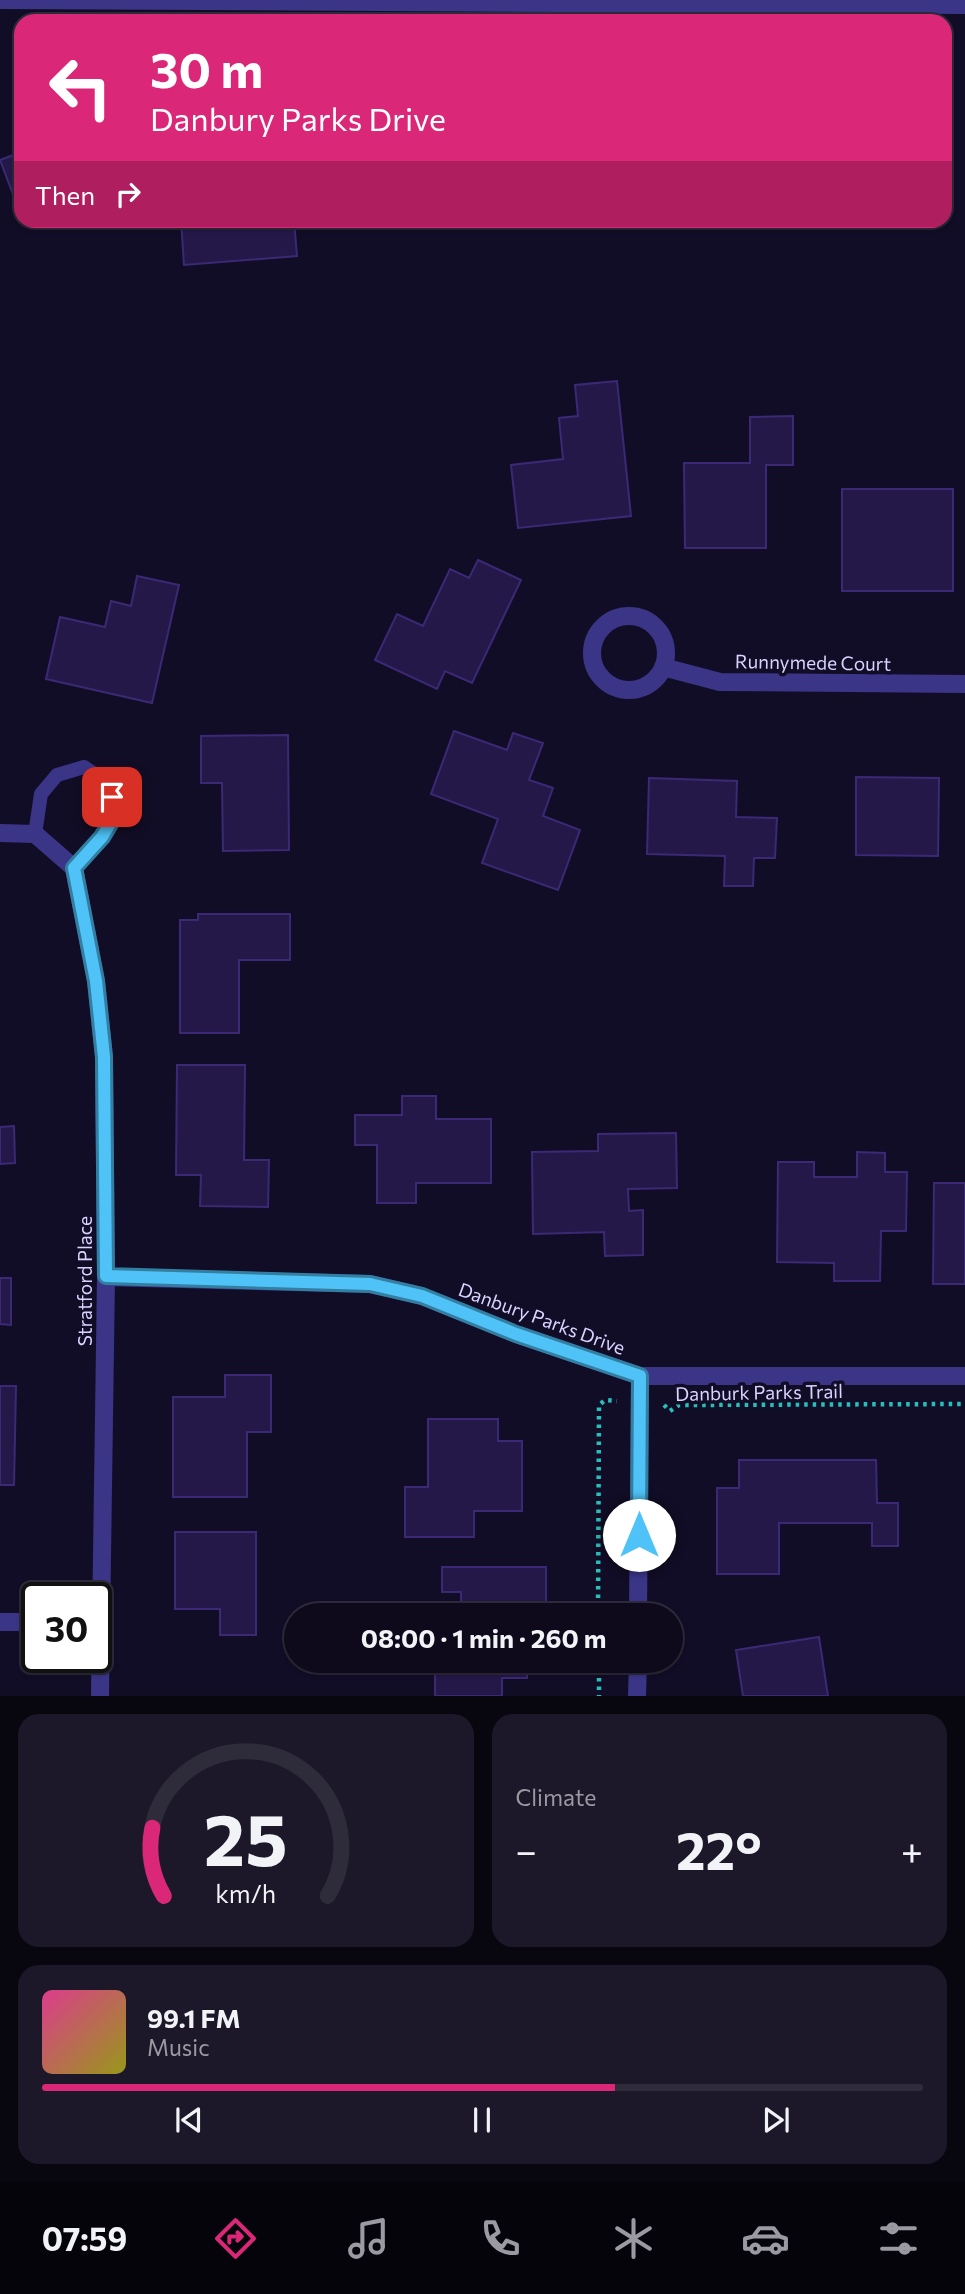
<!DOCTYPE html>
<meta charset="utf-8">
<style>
:root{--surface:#0e0a1c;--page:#1c1829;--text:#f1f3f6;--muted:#9b9aa3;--line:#2e2b3b;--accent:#db2777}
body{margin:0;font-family:Commissioner,sans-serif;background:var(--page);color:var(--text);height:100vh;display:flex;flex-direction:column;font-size:26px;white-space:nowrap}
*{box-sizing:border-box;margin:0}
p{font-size:23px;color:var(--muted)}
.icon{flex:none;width:38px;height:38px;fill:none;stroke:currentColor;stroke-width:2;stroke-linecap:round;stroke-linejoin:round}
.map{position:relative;height:1696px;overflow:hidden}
.panel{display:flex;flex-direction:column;gap:18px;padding:18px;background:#08060f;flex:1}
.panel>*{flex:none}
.banner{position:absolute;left:14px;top:14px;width:938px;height:214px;border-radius:21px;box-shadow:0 2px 5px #0004,0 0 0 2px var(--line);background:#db2777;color:#fff;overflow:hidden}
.speed{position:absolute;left:21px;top:1582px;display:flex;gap:14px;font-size:35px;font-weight:700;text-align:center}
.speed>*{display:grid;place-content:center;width:91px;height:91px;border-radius:50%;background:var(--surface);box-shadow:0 2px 5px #0004,0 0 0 2px var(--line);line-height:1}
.speed .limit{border:4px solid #111;border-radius:10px;background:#fff;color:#111}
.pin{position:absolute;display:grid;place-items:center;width:60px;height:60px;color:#fff;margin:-30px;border-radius:14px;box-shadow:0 4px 10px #0006}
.me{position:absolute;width:77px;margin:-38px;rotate:0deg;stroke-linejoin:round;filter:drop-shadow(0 0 5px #0008)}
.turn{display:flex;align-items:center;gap:24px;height:147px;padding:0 21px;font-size:32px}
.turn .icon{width:91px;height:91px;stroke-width:2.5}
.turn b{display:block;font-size:49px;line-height:60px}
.then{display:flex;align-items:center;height:66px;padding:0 21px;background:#0003;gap:14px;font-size:26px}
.big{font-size:52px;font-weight:700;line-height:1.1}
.panel .card{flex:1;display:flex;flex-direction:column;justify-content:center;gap:10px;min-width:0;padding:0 24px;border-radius:21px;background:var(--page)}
.panel .dial{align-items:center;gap:0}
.dial svg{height:182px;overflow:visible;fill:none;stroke:var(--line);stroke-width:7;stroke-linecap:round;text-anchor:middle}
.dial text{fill:var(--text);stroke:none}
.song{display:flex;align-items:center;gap:21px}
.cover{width:84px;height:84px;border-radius:10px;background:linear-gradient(135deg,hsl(330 70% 55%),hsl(60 70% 35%))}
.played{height:7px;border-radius:4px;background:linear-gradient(90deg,var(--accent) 65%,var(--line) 65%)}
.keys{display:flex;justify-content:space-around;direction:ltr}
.heat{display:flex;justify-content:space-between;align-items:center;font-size:38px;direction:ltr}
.panel .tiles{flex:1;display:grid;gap:18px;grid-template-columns:1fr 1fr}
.card:last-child{grid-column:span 2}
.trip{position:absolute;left:284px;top:1603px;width:399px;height:70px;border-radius:35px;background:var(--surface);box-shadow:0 2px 5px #0004,0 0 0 2px var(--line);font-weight:700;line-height:70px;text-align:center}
.tab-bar{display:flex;height:112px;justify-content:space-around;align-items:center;background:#06040b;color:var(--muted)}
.tab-bar .icon{width:49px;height:49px}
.tab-bar .on{color:var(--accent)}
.tab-bar b{font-size:32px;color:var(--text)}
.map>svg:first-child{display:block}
.building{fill:#241848;stroke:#3b2976;stroke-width:2}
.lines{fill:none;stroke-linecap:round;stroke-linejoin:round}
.path{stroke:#27bfba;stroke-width:4.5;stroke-dasharray:3.5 5;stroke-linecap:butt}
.service{stroke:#3b3588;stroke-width:14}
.minor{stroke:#3b3588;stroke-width:18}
.route-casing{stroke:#337fa1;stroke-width:18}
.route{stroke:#4fc3f7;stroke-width:12}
.labels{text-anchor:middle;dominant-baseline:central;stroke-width:7;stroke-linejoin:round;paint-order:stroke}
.street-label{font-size:19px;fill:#d9d3ff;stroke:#120d26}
</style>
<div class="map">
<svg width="965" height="1696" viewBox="0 0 965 1696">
<rect width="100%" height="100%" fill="#120d26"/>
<path class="building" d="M21 152V194L14 197 0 160Z
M181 220H294L297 256 184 265Z
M617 381 631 516 518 528 511 465 563 459 559 418 578 416 575 385Z
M793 416V465H766V548H685L684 463H750V417Z
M842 489H953V591H842Z
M478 560 521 580 472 683 445 671 437 689 375 660 397 614 423 626 450 569 469 578Z
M137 576 179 585 152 703 46 679 60 617 105 627 111 601 131 606Z
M454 731 507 750 513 733 543 743 529 780 553 788 543 816 580 830 558 890 482 863 498 819 431 794Z
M288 735 289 850 223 851 222 783H201V736Z
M856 777 939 778 938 856 856 855Z
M649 778 737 781 736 817 777 818 775 858H754L753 886H724L725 856 647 854Z
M198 914H290V960H239V1033H180V920H198Z
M177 1065H245L244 1160H269L268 1207 200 1206 201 1175H176Z
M402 1096H436V1119H491V1183H416V1203H377V1145H355V1115H402Z
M14 1126 15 1163 0 1164V1127Z
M676 1133 677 1188 628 1189 629 1211 643 1210V1255L605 1256 604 1232 533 1234 532 1152 598 1151V1134Z
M857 1152 885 1153V1172H907L906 1231H881L880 1281H834V1263L777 1262 778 1162H814V1177H857Z
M934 1183H965V1284H933Z
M0 1278H11V1325L0 1324Z
M225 1375H271V1432H247V1497H173V1397H225Z
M0 1386H16L14 1485H0Z
M428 1419H498V1441H522V1511H474V1537H405V1487H428Z
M739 1460H876L877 1503H898V1546H872V1523H779V1574H717V1488H739Z
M175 1532H256V1635H220V1609H175Z
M442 1567H546V1615H461V1592H442Z
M819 1637 828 1696H743L736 1650Z
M435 1661H527V1678H502V1696H435Z"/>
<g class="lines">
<path class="path" d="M664 1405 670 1411 679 1405 965 1404
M598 1615 599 1405 605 1400 617 1401
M599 1661V1696"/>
<path class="service" d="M35 834 41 794 57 775 84 767 108 783 117 812 102 837 74 868"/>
<path class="minor" d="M0 0 965 5
M592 653a37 37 0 1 1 74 0a37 37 0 1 1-74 0Z
M663 667 720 682 965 684
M0 833 35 834 74 868 96 981 104 1057 106 1277 100 1696
M106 1277 370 1284 422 1296 516 1334 640 1376H965
M638 1615 640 1376
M0 1622H37
M637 1696 638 1661"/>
</g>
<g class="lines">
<defs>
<path id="route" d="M112 797 117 812 102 837 74 868 96 981 104 1057 106 1276 370 1284 422 1296 516 1334 640 1376 639 1535"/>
</defs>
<use href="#route" class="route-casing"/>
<use href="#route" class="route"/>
</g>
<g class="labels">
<g class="street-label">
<text transform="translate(813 662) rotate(1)">Runnymede Court</text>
<text transform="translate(84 1281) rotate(-90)">Stratford Place</text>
<text transform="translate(542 1318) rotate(20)">Danbury Parks Drive</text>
<text transform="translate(759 1392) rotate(-1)">Danburk Parks Trail</text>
</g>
</g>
</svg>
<div class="speed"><div class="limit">30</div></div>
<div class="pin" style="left:112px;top:797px;background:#d93025"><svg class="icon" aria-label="arrive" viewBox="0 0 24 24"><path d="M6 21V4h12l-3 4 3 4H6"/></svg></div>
<svg class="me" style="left:639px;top:1535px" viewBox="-20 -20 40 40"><circle r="19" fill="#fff"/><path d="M0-13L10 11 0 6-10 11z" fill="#4fc3f7"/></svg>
<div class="trip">08:00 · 1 min · 260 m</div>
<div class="banner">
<div class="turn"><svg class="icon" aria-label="left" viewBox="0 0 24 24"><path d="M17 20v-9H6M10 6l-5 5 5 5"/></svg><div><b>30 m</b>Danbury Parks Drive</div></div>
<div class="then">Then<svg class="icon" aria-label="right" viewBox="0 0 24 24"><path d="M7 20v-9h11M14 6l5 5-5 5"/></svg></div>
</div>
</div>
<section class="panel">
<div class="tiles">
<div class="card dial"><svg viewBox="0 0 100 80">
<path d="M14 69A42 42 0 1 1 86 69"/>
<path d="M14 69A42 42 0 0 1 9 39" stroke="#db2777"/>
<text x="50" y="56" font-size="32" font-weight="700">25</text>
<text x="50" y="72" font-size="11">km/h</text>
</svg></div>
<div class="card"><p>Climate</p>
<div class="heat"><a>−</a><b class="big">22°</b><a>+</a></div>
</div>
<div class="card">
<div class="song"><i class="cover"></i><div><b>99.1 FM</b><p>Music</p></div></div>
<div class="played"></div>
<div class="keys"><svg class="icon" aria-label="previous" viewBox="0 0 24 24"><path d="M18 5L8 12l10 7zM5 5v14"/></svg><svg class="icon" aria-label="pause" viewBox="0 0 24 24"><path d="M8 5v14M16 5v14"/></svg><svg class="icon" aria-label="next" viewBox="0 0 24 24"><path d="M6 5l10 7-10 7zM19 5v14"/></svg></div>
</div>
</div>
</section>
<nav class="tab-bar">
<b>07:59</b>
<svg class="icon on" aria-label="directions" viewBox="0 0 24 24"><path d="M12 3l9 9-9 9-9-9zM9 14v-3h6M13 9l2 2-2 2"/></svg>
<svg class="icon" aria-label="music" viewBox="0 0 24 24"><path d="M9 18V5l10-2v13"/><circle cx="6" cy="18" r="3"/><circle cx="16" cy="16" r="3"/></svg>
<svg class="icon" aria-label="phone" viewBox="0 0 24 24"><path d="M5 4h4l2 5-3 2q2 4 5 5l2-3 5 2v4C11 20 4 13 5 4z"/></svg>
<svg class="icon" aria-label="climate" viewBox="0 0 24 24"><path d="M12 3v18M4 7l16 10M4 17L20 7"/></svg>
<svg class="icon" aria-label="car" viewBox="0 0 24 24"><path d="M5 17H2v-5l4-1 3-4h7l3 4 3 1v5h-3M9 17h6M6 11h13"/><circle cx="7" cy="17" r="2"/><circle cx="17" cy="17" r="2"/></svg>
<svg class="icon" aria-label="filters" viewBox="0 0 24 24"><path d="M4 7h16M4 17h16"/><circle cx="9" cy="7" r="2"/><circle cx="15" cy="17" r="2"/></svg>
</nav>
